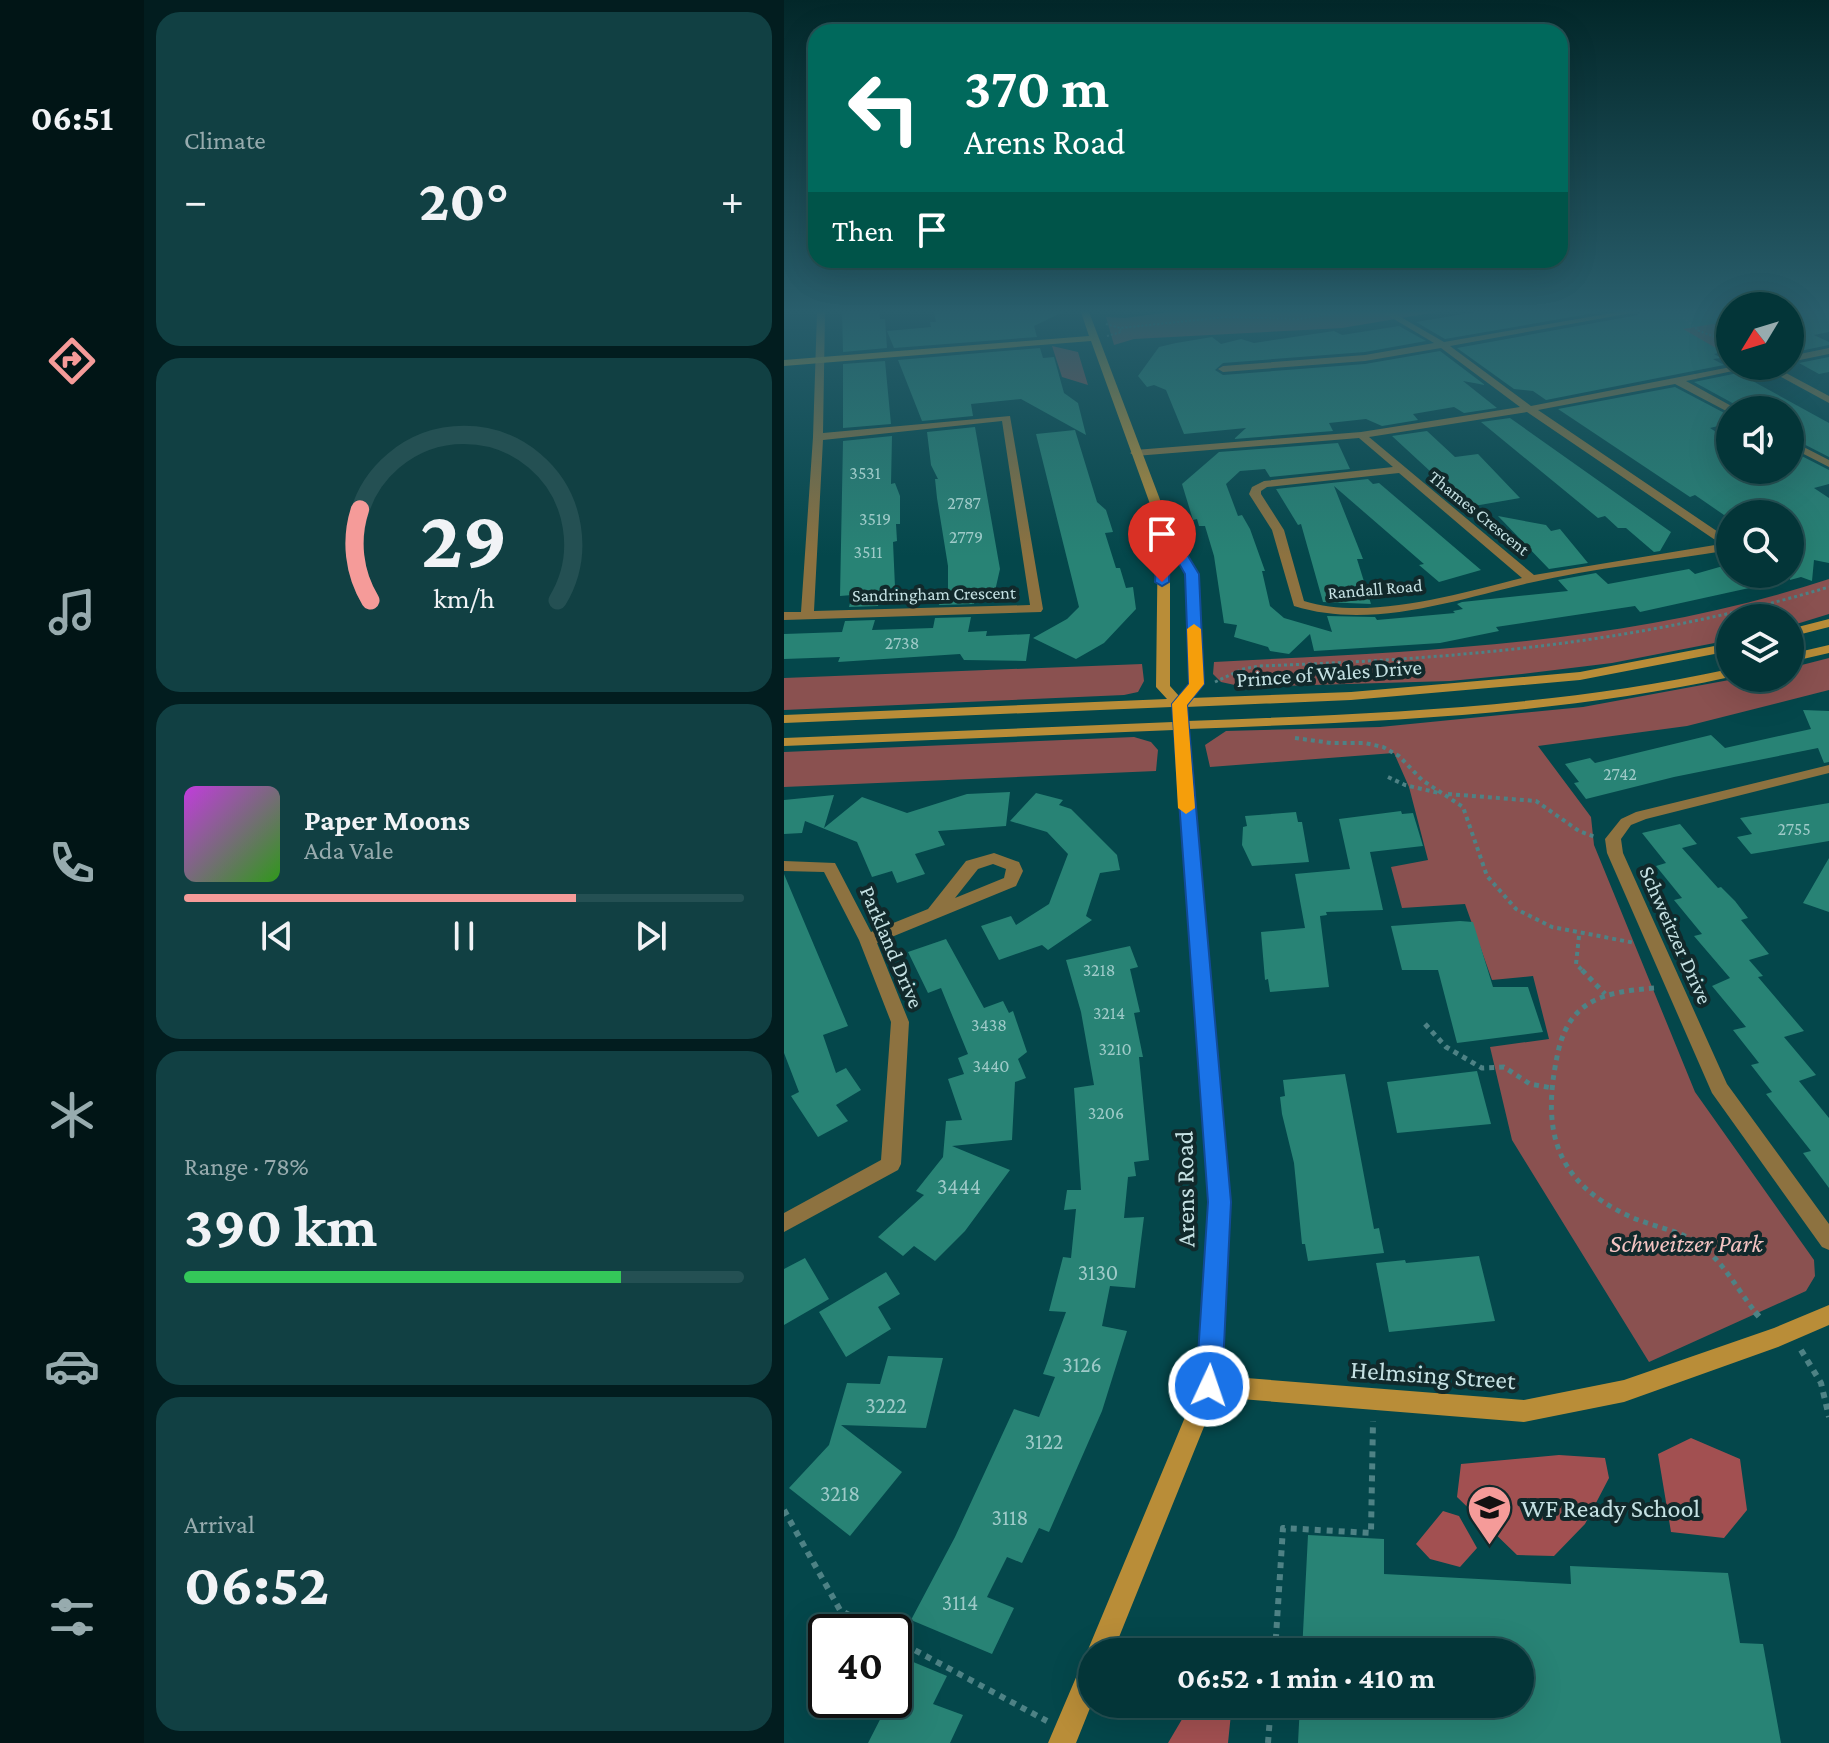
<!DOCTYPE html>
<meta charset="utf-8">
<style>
:root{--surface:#033538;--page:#114043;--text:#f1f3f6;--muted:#97abae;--line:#245053;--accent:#f59b99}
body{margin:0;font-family:"Crimson Pro",serif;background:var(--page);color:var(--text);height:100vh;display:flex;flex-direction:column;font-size:30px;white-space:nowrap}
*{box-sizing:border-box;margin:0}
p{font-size:26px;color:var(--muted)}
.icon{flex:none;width:44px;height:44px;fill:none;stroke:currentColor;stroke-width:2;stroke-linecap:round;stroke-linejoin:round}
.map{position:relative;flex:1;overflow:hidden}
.side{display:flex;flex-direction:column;gap:12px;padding:12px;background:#021d1f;width:640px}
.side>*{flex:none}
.banner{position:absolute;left:24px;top:24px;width:760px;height:244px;border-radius:24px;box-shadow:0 8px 32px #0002,0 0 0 2px var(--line);background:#00695c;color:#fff;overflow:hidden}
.needle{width:52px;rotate:232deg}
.controls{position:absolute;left:932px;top:292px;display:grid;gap:16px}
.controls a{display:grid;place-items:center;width:88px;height:88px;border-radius:50%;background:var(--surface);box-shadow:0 8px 32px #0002,0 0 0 2px var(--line);font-size:40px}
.speed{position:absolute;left:24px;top:1614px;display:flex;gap:16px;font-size:40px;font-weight:700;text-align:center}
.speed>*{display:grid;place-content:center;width:104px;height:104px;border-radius:50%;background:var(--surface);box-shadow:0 8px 32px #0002,0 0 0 2px var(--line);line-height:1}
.speed .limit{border:4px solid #111;border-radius:12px;background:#fff;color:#111}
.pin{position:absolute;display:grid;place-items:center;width:68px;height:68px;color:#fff;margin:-82px -34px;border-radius:50% 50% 50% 0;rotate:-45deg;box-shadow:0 0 8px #0007}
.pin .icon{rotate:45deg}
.me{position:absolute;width:88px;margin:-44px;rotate:3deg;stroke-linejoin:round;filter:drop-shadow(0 0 6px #0008)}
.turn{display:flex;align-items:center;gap:28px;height:168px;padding:0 24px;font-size:36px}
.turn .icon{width:104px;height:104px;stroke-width:2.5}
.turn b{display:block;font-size:56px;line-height:68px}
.then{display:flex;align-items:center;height:76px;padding:0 24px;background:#0003;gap:16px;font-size:30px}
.big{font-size:60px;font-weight:700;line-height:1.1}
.side .widget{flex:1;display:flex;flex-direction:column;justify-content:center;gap:12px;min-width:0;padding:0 28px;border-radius:24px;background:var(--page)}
.side .dial{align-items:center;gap:0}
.dial svg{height:208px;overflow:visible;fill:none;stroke:var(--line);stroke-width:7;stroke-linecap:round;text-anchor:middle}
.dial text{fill:var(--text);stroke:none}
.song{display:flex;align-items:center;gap:24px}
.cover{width:96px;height:96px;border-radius:12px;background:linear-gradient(135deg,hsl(290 70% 55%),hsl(110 70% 35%))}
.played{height:8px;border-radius:4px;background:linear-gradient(90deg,var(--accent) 70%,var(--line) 70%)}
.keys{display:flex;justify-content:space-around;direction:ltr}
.heat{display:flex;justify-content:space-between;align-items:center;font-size:44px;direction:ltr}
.charge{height:12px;border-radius:6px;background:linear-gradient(90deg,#34c759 78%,var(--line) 0)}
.trip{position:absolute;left:294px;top:1638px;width:456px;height:80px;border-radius:40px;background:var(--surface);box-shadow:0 8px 32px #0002,0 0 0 2px var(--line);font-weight:700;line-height:80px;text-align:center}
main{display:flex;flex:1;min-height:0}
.menu{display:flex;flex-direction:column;width:144px;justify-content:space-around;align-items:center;background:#011516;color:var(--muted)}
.menu .icon{width:56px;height:56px}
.menu .current{color:var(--accent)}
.menu b{font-size:36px;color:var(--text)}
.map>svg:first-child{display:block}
.green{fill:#8a5150}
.forest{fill:#a25051}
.building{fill:#288375}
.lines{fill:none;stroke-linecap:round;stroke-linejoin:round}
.path-far4{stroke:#4e8285;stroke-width:2;stroke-dasharray:2 2;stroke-linecap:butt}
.path-far3{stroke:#4e8285;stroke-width:3;stroke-dasharray:3 3;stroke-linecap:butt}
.path-far2{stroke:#4e8285;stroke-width:4;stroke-dasharray:4 4;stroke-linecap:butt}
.path-far1{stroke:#4e8285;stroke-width:5;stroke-dasharray:5 5;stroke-linecap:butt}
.path{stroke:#4e8285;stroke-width:6;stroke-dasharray:6 6;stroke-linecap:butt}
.street{fill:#8d7240;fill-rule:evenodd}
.secondary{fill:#b98d38;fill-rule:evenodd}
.route{fill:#1a73e8;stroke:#114b97;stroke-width:2}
.slow{fill:#f59e0b}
.labels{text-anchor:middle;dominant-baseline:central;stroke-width:8;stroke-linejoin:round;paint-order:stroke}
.number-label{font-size:18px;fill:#9ecac8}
.far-street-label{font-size:18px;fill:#c5e1e3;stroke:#11292b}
.street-label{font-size:22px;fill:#c5e1e3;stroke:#11292b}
.near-number-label{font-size:22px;fill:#9ecac8}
.near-street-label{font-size:26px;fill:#c5e1e3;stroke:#11292b}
.near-park-label{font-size:26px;font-style:italic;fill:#f4c4c2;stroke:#11292b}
.near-poi-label{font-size:26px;fill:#c5e1e3;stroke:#11292b;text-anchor:start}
</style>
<main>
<nav class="menu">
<b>06:51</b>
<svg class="icon current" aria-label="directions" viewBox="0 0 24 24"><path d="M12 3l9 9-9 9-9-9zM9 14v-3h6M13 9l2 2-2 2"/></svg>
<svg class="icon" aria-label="music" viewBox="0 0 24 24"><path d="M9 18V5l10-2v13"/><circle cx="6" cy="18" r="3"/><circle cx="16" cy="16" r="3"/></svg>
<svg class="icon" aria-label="phone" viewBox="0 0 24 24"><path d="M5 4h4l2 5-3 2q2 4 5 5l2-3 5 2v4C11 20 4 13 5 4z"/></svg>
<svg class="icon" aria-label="climate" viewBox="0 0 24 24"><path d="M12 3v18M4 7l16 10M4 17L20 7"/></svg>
<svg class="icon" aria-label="car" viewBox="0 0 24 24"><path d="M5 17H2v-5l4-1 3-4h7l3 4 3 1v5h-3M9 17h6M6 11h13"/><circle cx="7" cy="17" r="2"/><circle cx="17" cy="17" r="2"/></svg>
<svg class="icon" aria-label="filters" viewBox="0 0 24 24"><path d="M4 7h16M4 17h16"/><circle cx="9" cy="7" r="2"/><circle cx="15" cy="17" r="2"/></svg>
</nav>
<section class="side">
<div class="widget"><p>Climate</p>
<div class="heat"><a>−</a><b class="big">20°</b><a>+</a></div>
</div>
<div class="widget dial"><svg viewBox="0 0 100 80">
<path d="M14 69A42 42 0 1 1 86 69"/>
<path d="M14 69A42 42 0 0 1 10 34" stroke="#f59b99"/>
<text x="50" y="56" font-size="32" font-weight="700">29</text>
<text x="50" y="72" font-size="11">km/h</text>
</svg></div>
<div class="widget">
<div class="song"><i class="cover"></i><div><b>Paper Moons</b><p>Ada Vale</p></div></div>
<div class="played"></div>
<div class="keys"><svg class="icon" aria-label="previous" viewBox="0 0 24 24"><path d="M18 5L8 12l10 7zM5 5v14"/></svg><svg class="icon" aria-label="pause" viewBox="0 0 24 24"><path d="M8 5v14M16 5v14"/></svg><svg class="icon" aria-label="next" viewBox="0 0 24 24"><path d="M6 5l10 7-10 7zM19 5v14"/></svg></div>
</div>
<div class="widget"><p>Range · 78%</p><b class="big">390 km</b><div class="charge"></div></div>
<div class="widget"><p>Arrival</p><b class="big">06:52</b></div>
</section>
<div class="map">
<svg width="1045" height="1743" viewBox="0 0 1045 1743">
<rect width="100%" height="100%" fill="#04474b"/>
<path class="green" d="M386 312H653L558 328 350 339 330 345 322 317 341 318Z
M867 312H908L946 333V358Z
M268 346 294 352 304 385 278 377Z
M1045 579V614L1006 626V618H946V640L828 663 738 674 666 681 460 687 437 682 429 674 430 662C637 651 846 645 1045 579Z
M1045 658V690L903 726 754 746 807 817 810 845 911 1092 1030 1260 1031 1276 1022 1291 865 1362 728 1140 706 1047 765 1039 749 976 708 980 681 904 618 908 607 867 644 860 625 787 610 753 426 767 421 745 442 731 596 727 799 707 956 678H1006V668Z
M358 664 360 681 354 692 340 695 0 710V678Z
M350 737 367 742 374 750 372 771 0 787V752Z"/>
<path class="forest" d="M907 1438 956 1459 963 1510 940 1538 887 1532 874 1454Z
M775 1455 821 1458 825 1478 801 1524 770 1556 733 1555 673 1497 677 1464Z
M659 1511 675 1516 693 1548 676 1567 646 1559 632 1544Z
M407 1704H448L444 1743H384Z"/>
<path class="building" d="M58 312H95L96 319H101L103 348 59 352Z
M150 312H279L250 326 253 337 110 348 103 331 147 327 146 322H152Z
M692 312H816L661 339 632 322Z
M856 312H940L941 322 899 329 939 352 930 354 937 358 929 359 940 365 762 400 749 391 730 389 673 348 854 315Z
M1006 312H1045V332L1030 335 1045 342V345L1006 353Z
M615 326 642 341 581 352 439 363 431 370 439 375 581 364 656 351 701 385 679 381 713 408 680 413 670 407 629 414 634 420 598 426 582 419 545 423 549 431 450 439 462 428 400 434 382 390 370 385 363 387 354 376 375 347 392 343 428 337 437 344 457 339 470 343 550 331 558 335Z
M256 348 259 358 270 357 280 393 294 403 302 435 237 399 187 404 189 416 138 421 114 360Z
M1045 357V372L1035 374 1015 363Z
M101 361 107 424 59 428V364Z
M954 373 1045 423V457L1006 437V410H955L952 405 910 382Z
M891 387 946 416V423L926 428 946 441V470H1006V450L1045 470V484L1030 488 1045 498V563L1030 560 1028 581 1017 577 1006 580V514L951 512 940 515 911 495 906 497 774 409Z
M726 418 887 532 876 551 870 552 842 528H834L821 516 814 518 697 422Z
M191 427 216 569 211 591 194 592 190 604 155 605 158 591H164V566L153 498 151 479H154L147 465 143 432Z
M291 430 313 502 322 510 329 532 321 533 332 568H336L342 588 349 587 352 609 320 643 292 659 249 638 283 619 295 607 252 434Z
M643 431 671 457 694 454 736 498 690 506 663 480 658 481 647 472 608 436Z
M108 436 107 484 111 483 116 496V524H112L113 541 109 542 111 587 97 591 94 606 65 607 68 595 56 596 59 441Z
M554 443 566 469 486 477 481 469 456 471 442 484 454 516 458 515 466 529 481 571H478L486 606 500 618 548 632 543 616 591 617 593 620 671 613 669 611 679 609 673 604 678 602 784 591 774 580 812 573 824 584 905 569 911 574 946 564V574H987L988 583 856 612 851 606 712 627 715 631 656 643 530 651 526 634 505 654 486 651 484 647 450 637 453 625 440 623 430 556 421 526H415L413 519 409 520 398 484 435 452Z
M584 479 589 484 595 483 697 570 655 582 635 565 640 564 550 486 579 559H573L587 604 539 602 517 524 514 525 492 489Z
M714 516 762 525 767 531 776 529 804 563 765 569Z
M187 617 184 632 203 631 202 636 246 634 242 661 180 660 176 654 54 662 56 657 0 659V634L58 632 61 621 91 620 88 630 149 628 151 618Z
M1019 710 1045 711V762L1040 763 1034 748 890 777 802 799 790 783 795 782 781 764 806 758 811 763 927 735 941 748 1027 729Z
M226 792 222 826 154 831 161 845 131 854 141 874 113 883 108 871 88 877 73 842 21 821 18 833 0 834V800L50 795 40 828 78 797 123 813 183 794Z
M252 793 279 800 275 805 287 809 333 855 336 870 316 873 302 916 308 920 264 950 258 945 215 960 197 926 227 916 232 925 265 904 284 854 263 832 226 821Z
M1045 803V841L967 854 953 837 968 834 956 818Z
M617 811 618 814 629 813 639 846 586 852 599 910 542 912 543 915 536 916 545 987 486 992 484 979 481 980 477 932 521 928 511 874 566 869 555 819Z
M512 812 514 822H518L525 862 468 866 458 845 459 827 463 826 461 816Z
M896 824 913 844 898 848 934 888 937 887 951 901 964 918 957 920 985 954 965 960 979 976 974 977 1020 1031 1000 1037 1032 1075 1015 1081 1045 1118V1188L1019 1153 1027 1151 982 1094 988 1092 967 1065 975 1063 949 1030 962 1027 928 986 946 978 910 936 918 934 890 900 898 898 872 866 882 863 858 833Z
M1045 858V912L1019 903Z
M0 874 64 1026 39 1035 52 1073 62 1068 77 1090 52 1105 64 1121 34 1137 7 1096 15 1092 0 1053Z
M676 921 689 922 709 987H744L759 1032 673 1043 654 970H618L607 926Z
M162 939 200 1008 219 1001 225 1013 229 1011 243 1052 234 1059 242 1078 231 1082 228 1140 168 1146 226 1170 181 1231 151 1261 130 1246 119 1256 94 1237 140 1195 132 1191 159 1157 162 1121 178 1120 164 1079 180 1074 174 1058 184 1054 157 988 144 993 124 952Z
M346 946 354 967 346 969 356 1012 350 1013 359 1057H355L365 1160 350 1162 352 1176 344 1177 340 1218 360 1217 351 1288 326 1286 318 1326 343 1331 318 1411 265 1532 255 1528 238 1563 223 1557 203 1597 230 1608 208 1654 127 1620 171 1537 230 1409 255 1417 271 1377 259 1374 282 1312 265 1311 279 1257 287 1258 292 1209 280 1210 283 1190H297L290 1088 310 1085 297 1012 282 960Z
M693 1071 707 1124 613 1133 603 1082Z
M561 1074 590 1229 595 1228 600 1253 524 1261 521 1244H518L510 1163 498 1114 496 1097 501 1096 499 1080Z
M695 1256 711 1321 605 1332 592 1263 621 1260 622 1263Z
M21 1258 45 1299 0 1325V1269Z
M102 1272 116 1294 94 1307 107 1329 62 1357 35 1312Z
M104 1356 159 1358 142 1428 57 1425 118 1472 66 1536 5 1488 45 1445 63 1383 96 1384Z
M524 1535 600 1539V1574L787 1584 786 1566 944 1573 956 1643 979 1644 997 1743H514L516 1704H736V1652H518Z
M110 1654 163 1676 149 1704 179 1715 166 1743H84L106 1700H110Z"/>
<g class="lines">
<path class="path-far4" d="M893 312 915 331 946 342
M322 324 336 328 442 317 516 319 557 312
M323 336 337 332 336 328"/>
<path class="path-far3" d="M431 682 459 669 475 666C673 659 854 644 1045 587"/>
<path class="path-far2" d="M511 738 547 743H581L599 747 615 756 638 780 679 807 703 876 732 909 768 927 851 943
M604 777 621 785 655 793
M664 794 752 801 795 831 811 837
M795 936 792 964 800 972"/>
<path class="path-far1" d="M798 970 821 994
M870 988C821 992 786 999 774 1052 757 1130 770 1182 847 1217 870 1227 895 1230 915 1244 940 1262 954 1291 973 1314
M641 1024 662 1047 698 1068 720 1067 746 1084 768 1088"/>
<path class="path" d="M971 1312 978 1320
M1017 1350 1037 1383 1045 1417
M0 1510 56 1610 97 1632
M110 1639 263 1721
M491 1652 499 1528 587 1533 589 1421
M484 1743 487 1704"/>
<path class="street" d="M33 312H41L39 433 226 416 259 609 257 612 0 620V612H17L29 437ZM218 421 246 605 30 611 39 440Z
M598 312H608L660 342 834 312H853L666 346 747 406 952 366H972L902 381 951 408 952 410H946V413L891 384 754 410 946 540V550C879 561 811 568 745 583 670 600 587 630 510 606L488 530 465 494 468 487 480 481 609 467 575 438 351 456 346 453 351 450 577 432 736 407 657 348 581 361 439 372 434 369 439 366 581 355 650 343ZM743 412 937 544 750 575 585 437ZM615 473 738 578C674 594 584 621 520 601L500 530 477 494V491L483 487Z
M1045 348V354L1006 362V356Z
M977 366H989L1045 396V403Z
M1006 440 1045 460V467L1006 447Z
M1045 765V773L862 819 847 825 837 839 839 853 943 1084 1045 1224V1250L1038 1247 928 1093 823 853 821 839 837 819 852 812Z
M210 853 235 862 239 871 232 886 93 943 125 1022 117 1164 114 1170 0 1232V1213L97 1160 107 1022 75 940 40 872 0 871V861L51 863 87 932 144 909 182 861ZM209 864 222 869 220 878 171 898 194 869Z"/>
<path class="secondary" d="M297 312H305L386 526 414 574 419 684 407 698 567 692 796 672 946 643V651L796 680 567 700 402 707 403 721C585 714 767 708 946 669V677C768 716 586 722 404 729L445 1202 437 1376 740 1400 840 1380 990 1328 1045 1305V1325L994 1347 840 1402 740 1422 432 1397 329 1652H308V1703L292 1743H264L299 1661 305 1658 303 1652 414 1386 425 1202 390 730 0 746V738L389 722 388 707 0 723V715L383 699 372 687 374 526 307 341 0 366V360L305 336ZM386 546 402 574 405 683 395 696 386 686Z
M1045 619V627L1006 637V629Z
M1045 645V653L1006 662V654Z"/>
</g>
<linearGradient id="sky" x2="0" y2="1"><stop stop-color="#022729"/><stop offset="0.56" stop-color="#295e6c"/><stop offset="1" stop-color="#295e6c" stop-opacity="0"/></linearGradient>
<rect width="1045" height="556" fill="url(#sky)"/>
<path class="route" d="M375 523H384L415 574 420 684 403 705 447 1202 438 1386 435 1394 425 1398 416 1394 412 1386 424 1202 388 704 405 684 401 574 386 548 385 582 378 586 371 582Z"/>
<path class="slow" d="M410 624 417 629 420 684 403 705 411 808 402 814 394 808 388 704 405 684 403 629Z"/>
<defs>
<symbol id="school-pin" viewBox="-11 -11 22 30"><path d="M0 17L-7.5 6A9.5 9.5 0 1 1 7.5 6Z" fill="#f59b99" stroke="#11292b"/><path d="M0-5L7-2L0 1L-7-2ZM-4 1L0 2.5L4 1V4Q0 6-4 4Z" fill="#111"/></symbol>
</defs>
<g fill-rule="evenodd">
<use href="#school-pin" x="680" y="1482" width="51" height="69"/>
</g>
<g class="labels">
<g class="number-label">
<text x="81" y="473">3531</text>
<text x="180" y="503">2787</text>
<text x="91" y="519">3519</text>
<text x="182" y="537">2779</text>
<text x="84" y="552">3511</text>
<text x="118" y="643">2738</text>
<text x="836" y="774">2742</text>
<text x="1010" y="829">2755</text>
<text x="315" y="970">3218</text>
<text x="325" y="1013">3214</text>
<text x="205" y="1025">3438</text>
<text x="331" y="1049">3210</text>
<text x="207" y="1066">3440</text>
<text x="322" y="1113">3206</text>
</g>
<g class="far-street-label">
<text transform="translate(695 513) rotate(39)">Thames Crescent</text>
<text transform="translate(591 589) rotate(-5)">Randall Road</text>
<text transform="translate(150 594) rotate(-1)">Sandringham Crescent</text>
</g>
<g class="street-label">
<text transform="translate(545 673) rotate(-4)">Prince of Wales Drive</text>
<text transform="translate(892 935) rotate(66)">Schweitzer Drive</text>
<text transform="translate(108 947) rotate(67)">Parkland Drive</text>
</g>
<g class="near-number-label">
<text x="175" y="1186">3444</text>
<text x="314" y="1272">3130</text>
<text x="298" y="1364">3126</text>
<text x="102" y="1405">3222</text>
<text x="260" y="1441">3122</text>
<text x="56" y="1493">3218</text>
<text x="226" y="1517">3118</text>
<text x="176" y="1602">3114</text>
</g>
<g class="near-street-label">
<text transform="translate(401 1189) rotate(-91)">Arens Road</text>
<text transform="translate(649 1375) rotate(4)">Helmsing Street</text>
</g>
<g class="near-park-label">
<text x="902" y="1243">Schweitzer Park</text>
</g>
<g class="near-poi-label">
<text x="737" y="1508">WF Ready School</text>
</g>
</g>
</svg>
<div class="controls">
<a><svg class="needle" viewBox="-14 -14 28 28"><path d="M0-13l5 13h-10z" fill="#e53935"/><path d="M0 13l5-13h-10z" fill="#97abae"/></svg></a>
<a><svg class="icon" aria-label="sound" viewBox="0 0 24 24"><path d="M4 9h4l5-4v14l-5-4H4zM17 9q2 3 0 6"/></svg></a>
<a><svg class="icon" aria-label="search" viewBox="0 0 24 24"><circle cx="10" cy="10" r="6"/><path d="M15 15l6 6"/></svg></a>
<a><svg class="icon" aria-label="layers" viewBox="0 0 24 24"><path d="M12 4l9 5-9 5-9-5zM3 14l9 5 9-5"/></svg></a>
</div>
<div class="speed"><div class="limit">40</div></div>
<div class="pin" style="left:378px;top:582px;background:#d93025"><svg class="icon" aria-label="arrive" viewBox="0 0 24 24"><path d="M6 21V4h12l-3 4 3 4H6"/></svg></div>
<svg class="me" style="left:425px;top:1386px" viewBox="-20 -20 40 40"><circle r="17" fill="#1a73e8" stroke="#fff" stroke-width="3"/><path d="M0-11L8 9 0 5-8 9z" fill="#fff"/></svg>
<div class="trip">06:52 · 1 min · 410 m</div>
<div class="banner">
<div class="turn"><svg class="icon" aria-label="left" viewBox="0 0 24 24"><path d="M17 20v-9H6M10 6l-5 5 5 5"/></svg><div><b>370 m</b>Arens Road</div></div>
<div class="then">Then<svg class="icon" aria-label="arrive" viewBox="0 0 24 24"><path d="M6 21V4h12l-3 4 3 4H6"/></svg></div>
</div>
</div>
</main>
